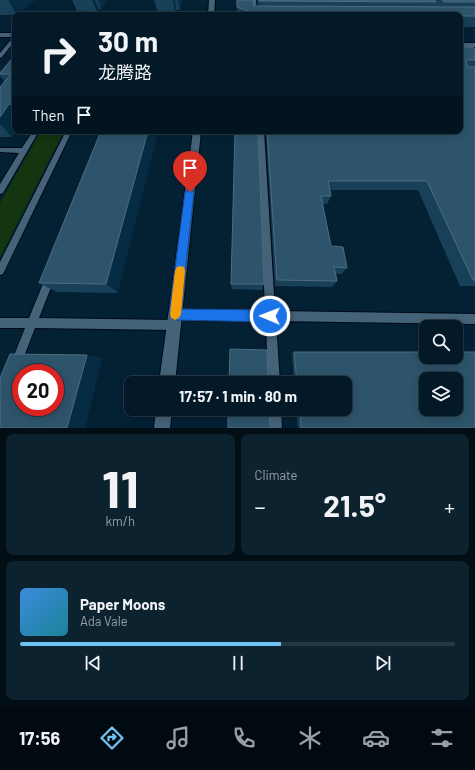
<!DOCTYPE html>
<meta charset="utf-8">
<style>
:root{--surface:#031927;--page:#0d222f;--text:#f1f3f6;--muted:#97a0a7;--line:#243844;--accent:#70c2f4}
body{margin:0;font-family:Barlow,"Noto Sans SC",sans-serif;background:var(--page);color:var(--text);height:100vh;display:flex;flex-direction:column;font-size:15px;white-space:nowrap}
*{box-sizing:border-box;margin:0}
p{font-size:13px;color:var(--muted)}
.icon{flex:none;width:22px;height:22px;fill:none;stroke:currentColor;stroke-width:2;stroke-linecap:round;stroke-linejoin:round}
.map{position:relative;height:428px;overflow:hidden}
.details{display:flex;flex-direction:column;gap:6px;padding:6px;background:#020e15;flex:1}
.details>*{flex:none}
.top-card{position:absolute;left:12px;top:12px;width:451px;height:122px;border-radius:8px;box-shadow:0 2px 10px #0003,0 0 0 1px var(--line);background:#031927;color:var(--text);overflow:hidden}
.controls{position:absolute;left:419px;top:320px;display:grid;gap:8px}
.controls a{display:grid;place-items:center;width:44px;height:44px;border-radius:8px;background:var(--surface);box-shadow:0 2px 10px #0003,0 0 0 1px var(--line);font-size:20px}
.speed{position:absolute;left:12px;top:364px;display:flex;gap:8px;font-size:20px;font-weight:700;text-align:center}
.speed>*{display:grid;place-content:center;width:52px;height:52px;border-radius:50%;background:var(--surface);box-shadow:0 2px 10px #0003,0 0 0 1px var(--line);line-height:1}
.speed .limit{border:6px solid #d22;background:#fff;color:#111}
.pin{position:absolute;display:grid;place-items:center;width:34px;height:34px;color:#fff;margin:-41px -17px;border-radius:50% 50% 50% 0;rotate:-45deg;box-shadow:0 0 4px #0007}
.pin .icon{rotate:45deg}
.me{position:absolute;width:44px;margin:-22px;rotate:271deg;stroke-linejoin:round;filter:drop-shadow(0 0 3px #0008)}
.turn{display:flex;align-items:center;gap:14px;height:84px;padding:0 20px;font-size:18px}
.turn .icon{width:52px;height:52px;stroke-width:2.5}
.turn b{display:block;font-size:28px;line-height:34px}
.then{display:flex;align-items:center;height:38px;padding:0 20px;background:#0003;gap:8px;font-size:15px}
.big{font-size:30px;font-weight:700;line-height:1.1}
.details .tile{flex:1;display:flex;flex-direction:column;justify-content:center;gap:6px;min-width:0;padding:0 14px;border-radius:8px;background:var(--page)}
.details .dial{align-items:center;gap:0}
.dial b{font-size:52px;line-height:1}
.song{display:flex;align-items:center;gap:12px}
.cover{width:48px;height:48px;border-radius:6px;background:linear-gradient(135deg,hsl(210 70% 55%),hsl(190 70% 35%))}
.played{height:4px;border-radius:2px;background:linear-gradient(90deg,var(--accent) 60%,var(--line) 60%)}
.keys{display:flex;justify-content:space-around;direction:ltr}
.heat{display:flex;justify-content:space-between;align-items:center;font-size:22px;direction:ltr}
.details .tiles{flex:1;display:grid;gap:6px;grid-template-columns:1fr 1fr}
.tile:last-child{grid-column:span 2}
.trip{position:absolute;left:124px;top:376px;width:228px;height:40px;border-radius:8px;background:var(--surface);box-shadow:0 2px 10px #0003,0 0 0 1px var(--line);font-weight:700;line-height:40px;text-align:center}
.menu{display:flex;height:64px;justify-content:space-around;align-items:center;background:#010a10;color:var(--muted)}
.menu .icon{width:28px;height:28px}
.menu .selected{color:var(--accent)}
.menu b{font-size:18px;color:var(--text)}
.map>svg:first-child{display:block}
.green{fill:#13350f}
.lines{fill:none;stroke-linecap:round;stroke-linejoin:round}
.service-casing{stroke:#000a17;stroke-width:2}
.minor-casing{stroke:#000a17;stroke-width:2}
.tertiary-casing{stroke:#000a17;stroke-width:2}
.service{fill:#456378;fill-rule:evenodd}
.minor{fill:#456378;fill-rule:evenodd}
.tertiary{fill:#456378;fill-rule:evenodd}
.wall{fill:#184159}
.shaded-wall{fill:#062c43}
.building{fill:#2e546b;stroke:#4c6d82;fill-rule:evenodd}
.route{fill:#1a73e8;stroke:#114b97}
.slow{fill:#f59e0b}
</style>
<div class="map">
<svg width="475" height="428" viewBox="0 0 475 428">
<rect width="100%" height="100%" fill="#042134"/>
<path class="green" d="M41 131H64L0 258V203Z"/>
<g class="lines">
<defs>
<path id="service" d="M252 0H256L257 13H260V15L253 14Z
M10 41 14 42 2 57 0 58V53Z
M33 131H39L3 193 0 194V184L19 153 0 152V148H22Z
M66 131H72L3 274 0 275V262Z
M258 131H264L275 311 475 314V324L276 321 280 383H268L266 321 175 320 172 318 170 315 172 312 175 310 265 311Z
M50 273 53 274 55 277 39 318 174 320 178 321 179 325 178 329 174 330 35 328 20 367 16 368 12 367 11 363 25 328H0V318H29L47 274Z
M269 409H281L282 428H270Z"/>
<path id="minor" d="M209 0H215L214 15H208Z
M193 131H201L175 383H159Z
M156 409H172L170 428H154Z"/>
<path id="tertiary" d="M0 33H15V37H0Z
M460 43H475V47H460Z"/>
</defs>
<use href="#service" class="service-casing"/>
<use href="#minor" class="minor-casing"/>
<use href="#tertiary" class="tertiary-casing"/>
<use href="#service" class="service"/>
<use href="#minor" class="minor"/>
<use href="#tertiary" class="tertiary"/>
</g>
<path class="wall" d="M0 0H34L18 15H0Z
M72 0H107L101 9H99L97 12 77 11Z
M154 0H182L180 10H176L175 13H158Z
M237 0 254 6H258L257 0H475V27H460V15H237Z
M460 47 475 50V286H460L418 190H330L331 196 327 204H322L331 246 347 268 341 274H336L337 281 332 287 275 286 266 131H460Z
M15 55V131H16L12 137H0V87L5 82 0 76V73Z
M101 131 118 293 57 292 39 283Z
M231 284H264L262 290 232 289Z
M294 352 475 428H298L296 409H345V383H294L292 353Z"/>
<path class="shaded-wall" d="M8 0H34L18 15H17Z
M92 0H95L99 9 97 12Z
M98 0H107L101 9Z
M173 0H175L176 10 175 13Z
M178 0H182L180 10Z
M15 100V108L12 104Z
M9 104 15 111V131H16L12 137 0 124V117Z
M148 131H158L118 293 106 284Z
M87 355 102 358 85 428H67Z"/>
<path class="building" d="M237 0H253L254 6 475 7V16H460V15H259L237 7Z
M259 0H434L436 2 259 1Z
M442 0H475V2H444Z
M460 47H473L475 50V60H467L466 62 468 67H475V280H473L427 181H328L331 196H321L331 246 343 247 347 268 334 267 337 281 277 280 267 131H460Z
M15 55V100L12 104H9L0 117V87L11 74H0V73Z
M101 131H148L106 284 39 283Z
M235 131H258L264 284H231Z
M230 349 267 350 268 383H229Z
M294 352H426V357H456V352H475V428H301L300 409H345V383H297ZM426 379H456V409H426Z
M10 354 87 355 67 428H0V378ZM21 373H55V407H21Z
M228 409H269L270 428H228Z"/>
<path class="route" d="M190 189 194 192 181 309 270 310 274 312 276 316 274 320 270 322 175 320 171 318 169 314 185 192Z"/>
<path class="slow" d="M180 266 184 267 185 271 181 314 179 318 175 320 171 318 170 314 175 271 177 267Z"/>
</svg>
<div class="controls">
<a><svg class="icon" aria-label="search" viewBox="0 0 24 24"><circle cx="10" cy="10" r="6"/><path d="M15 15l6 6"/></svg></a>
<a><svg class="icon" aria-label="layers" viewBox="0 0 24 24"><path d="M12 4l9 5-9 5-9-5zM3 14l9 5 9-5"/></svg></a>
</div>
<div class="speed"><div class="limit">20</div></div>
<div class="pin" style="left:190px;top:192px;background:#d93025"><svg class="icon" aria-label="arrive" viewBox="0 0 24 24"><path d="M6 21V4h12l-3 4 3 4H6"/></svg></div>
<svg class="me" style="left:270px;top:316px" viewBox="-20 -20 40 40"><circle r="17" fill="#1a73e8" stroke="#fff" stroke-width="3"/><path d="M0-11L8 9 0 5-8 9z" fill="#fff"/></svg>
<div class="trip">17:57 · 1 min · 80 m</div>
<div class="top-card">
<div class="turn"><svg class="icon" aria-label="right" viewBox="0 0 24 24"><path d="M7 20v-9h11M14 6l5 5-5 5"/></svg><div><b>30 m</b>龙腾路</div></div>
<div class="then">Then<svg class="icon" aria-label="arrive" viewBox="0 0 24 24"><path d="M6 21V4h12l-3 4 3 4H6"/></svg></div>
</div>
</div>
<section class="details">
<div class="tiles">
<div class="tile dial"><b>11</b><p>km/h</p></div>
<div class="tile"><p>Climate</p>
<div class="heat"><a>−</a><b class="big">21.5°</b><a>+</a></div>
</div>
<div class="tile">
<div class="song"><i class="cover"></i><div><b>Paper Moons</b><p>Ada Vale</p></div></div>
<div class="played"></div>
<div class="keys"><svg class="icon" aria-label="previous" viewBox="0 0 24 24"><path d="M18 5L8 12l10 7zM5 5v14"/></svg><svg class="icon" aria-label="pause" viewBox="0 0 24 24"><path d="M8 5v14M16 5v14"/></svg><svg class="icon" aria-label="next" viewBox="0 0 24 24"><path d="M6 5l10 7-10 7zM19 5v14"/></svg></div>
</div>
</div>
</section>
<nav class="menu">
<b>17:56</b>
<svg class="icon selected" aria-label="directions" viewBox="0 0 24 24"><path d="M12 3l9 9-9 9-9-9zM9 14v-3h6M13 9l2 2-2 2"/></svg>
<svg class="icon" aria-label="music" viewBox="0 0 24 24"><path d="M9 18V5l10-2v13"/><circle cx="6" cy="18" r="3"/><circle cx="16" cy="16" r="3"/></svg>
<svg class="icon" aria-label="phone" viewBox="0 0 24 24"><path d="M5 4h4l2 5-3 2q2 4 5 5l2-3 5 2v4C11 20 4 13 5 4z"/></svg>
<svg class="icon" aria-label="climate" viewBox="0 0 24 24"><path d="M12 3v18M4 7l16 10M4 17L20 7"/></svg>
<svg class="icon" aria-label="car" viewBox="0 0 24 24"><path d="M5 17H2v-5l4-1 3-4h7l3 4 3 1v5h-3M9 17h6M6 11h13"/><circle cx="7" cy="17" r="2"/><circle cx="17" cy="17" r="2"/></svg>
<svg class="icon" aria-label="filters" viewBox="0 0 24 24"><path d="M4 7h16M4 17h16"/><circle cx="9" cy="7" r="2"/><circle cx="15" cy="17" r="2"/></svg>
</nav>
